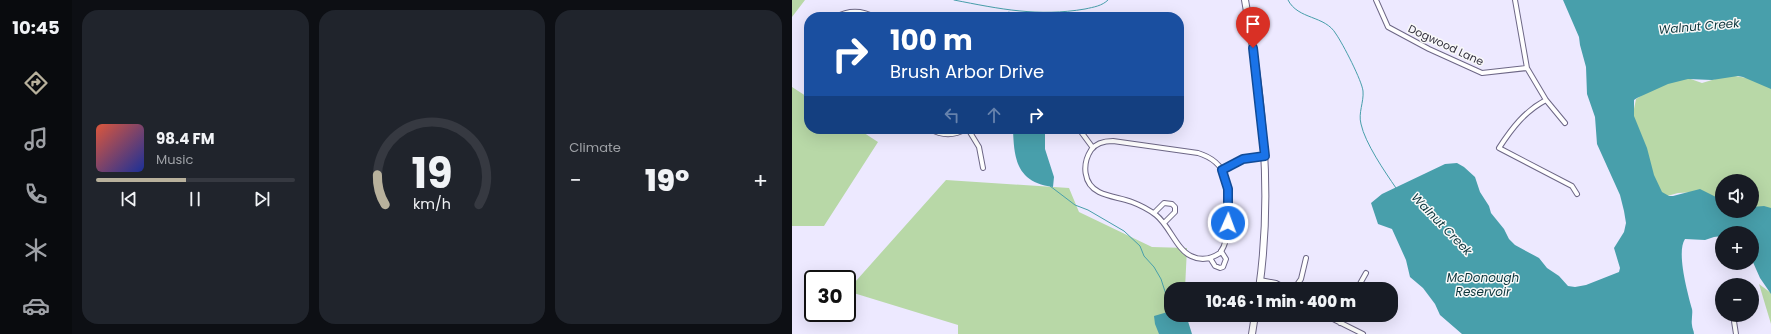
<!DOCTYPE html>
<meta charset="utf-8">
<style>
:root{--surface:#171b24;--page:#20242c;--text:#f1f3f6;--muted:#9ea1a6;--line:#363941;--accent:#b8b19c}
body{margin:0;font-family:Poppins,sans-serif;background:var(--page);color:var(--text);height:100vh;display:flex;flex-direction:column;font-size:15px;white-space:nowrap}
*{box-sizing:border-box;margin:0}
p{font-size:13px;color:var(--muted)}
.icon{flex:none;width:22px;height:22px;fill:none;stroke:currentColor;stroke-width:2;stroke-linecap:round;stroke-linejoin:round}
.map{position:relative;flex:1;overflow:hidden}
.panel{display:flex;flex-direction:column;gap:10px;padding:10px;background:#0d0f14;width:720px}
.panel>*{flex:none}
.hud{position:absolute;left:12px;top:12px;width:380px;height:122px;border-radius:16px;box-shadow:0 4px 16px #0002;background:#1a4fa0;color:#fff;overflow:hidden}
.tools{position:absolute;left:923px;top:174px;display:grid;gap:8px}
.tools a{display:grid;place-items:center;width:44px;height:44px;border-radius:50%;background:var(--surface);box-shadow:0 4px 16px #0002;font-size:20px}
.speed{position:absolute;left:12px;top:270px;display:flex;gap:8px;font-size:20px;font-weight:700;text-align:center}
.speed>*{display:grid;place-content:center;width:52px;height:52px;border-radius:50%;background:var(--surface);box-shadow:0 4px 16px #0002;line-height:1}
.speed .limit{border:2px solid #111;border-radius:6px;background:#fff;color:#111}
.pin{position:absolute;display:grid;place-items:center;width:34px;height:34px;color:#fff;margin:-41px -17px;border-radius:50% 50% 50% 0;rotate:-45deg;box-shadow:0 0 4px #0007}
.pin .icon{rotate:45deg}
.me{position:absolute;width:44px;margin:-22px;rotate:2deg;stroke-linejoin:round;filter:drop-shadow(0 0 3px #0008)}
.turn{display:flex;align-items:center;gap:14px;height:84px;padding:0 20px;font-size:18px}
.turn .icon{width:52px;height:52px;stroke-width:2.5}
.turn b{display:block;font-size:28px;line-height:34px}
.lanes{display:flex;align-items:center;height:38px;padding:0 20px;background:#0003;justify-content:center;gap:20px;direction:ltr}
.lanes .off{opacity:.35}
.big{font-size:30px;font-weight:800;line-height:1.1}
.panel .card{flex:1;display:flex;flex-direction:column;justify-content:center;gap:6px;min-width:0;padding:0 14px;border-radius:16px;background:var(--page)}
.panel .dial{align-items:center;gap:0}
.dial svg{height:104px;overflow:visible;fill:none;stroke:var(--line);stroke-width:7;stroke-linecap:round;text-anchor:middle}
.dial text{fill:var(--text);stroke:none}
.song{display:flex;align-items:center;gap:12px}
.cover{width:48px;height:48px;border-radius:6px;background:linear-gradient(135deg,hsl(10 70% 55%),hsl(230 70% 35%))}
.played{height:4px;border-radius:2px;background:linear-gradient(90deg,var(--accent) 45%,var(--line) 45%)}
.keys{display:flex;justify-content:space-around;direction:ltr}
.heat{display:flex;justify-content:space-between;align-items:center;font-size:22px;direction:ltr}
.panel .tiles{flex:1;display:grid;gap:10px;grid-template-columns:repeat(3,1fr)}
.trip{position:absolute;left:372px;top:282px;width:234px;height:40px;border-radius:16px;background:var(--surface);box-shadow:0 4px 16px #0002;font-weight:800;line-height:40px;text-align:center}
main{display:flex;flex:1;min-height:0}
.menu{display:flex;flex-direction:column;width:72px;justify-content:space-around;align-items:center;background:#090b0e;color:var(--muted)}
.menu .icon{width:28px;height:28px}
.menu .on{color:var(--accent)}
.menu b{font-size:18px;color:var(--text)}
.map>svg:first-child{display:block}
.green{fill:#b8d8a7}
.water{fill:#489fab}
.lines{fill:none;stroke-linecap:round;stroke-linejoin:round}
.stream{stroke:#489fab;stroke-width:1}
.street-casing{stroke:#6d6786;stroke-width:6}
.secondary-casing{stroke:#6d6786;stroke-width:8}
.street{stroke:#fff;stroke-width:4}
.secondary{stroke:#fff;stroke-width:6}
.route-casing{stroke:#114b97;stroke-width:10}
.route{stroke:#1a73e8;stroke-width:7}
.labels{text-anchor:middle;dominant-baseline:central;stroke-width:3;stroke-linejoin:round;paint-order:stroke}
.street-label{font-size:11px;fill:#353341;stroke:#f9f9f9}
.water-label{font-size:12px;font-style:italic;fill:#0c363c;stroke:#f9f9f9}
</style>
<main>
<nav class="menu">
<b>10:45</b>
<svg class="icon on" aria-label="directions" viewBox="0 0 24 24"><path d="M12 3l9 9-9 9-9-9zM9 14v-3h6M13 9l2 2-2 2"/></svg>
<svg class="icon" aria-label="music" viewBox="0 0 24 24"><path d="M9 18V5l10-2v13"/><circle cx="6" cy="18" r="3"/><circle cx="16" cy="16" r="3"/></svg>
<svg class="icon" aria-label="phone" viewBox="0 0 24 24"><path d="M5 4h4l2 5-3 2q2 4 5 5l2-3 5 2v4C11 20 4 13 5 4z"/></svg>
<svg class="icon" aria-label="climate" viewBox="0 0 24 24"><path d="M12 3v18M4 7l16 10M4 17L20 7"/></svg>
<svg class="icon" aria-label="car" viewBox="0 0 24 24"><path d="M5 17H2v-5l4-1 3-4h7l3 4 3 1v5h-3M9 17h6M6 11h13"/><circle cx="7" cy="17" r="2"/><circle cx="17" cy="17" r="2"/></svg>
</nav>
<section class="panel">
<div class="tiles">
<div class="card">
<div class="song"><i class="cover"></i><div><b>98.4 FM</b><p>Music</p></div></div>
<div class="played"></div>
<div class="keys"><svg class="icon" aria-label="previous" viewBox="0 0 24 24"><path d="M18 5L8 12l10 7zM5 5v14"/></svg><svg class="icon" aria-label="pause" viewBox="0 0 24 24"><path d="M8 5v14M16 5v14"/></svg><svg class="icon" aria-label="next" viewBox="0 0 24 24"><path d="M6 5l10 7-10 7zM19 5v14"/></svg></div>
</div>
<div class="card dial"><svg viewBox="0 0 100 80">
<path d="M14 69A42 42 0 1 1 86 69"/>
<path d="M14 69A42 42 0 0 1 8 46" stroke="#b8b19c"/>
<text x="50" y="56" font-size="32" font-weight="700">19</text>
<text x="50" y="72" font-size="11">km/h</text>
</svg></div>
<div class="card"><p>Climate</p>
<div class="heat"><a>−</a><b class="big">19°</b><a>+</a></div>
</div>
</div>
</section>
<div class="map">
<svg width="979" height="334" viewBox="0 0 979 334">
<rect width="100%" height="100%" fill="#ede9ff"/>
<path class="green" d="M0 0H13L0 17Z
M937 75 961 79 979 88V218L960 209V181H930V202L904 192 886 193 868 198 839 124 844 99 862 88 893 77 910 83Z
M0 87 17 98V129H66L86 142 32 226H0Z
M154 180 277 188 287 212 360 247 395 248 393 289H379V315L391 334H166V325L55 291Z
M967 284 979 293V324Z"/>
<path class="water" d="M771 0H979V89L951 77 946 76 920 80 896 79 876 84 845 98 842 100V116L855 148 862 175 870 192 877 196H881L908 189 930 200V211H960V207L972 206 979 208V294L968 278 960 260V233H930V236L922 237 913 240 893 239C884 252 896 294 900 309 901 314 899 320 900 325 900 328 902 331 902 334H670L648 315 643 304 631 288 618 277 614 260 600 229 586 224 579 203 590 194 653 164 665 163 672 167 683 177 688 192 697 206 699 213 712 229 717 239 723 245 747 258 755 268 767 276 776 286 783 287 794 285 827 272 828 268 822 248 832 232 834 223 832 211 828 195 805 144 803 117 795 94 794 67 788 45 787 37Z
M221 129H253V149L262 177 261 187C225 182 222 160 221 129Z
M379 311V315H394L400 334H367L363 324 362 316Z"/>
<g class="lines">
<path class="stream" d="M162 0C208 9 246 17 293 9 302 7 310 6 316 0
M496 0C506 20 533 15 544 34 551 44 570 81 571 91 572 102 566 113 569 124 573 143 593 172 604 188
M217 12 218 17
M258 186 283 205 296 210 332 231 348 246 352 256 362 267 369 279 379 310"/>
<defs>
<path id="street" d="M584 0 596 27 637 49 690 73 735 68
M723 0 735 68 754 100 773 123
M44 17C56 10 70 10 82 17
M754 100C733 111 720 128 707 148L780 186 785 194
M138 129C150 136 162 136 174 129
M176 129 187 147 191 168
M287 129 301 148
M321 141 406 153C439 163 437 189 436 217 435 230 436 242 428 253 419 259 409 261 399 256 385 250 377 225 364 215 356 209 348 205 340 202 329 198 317 197 307 192 291 184 290 164 299 150 304 143 313 141 321 141Z
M430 170 451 159 473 156
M362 213 372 203 380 204 383 207V212L372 223
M418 258 423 266 428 268 431 267 434 259 429 251
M468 280 484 283 495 289
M468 284 489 289
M502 289 509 279 514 258
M565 289 574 273
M533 315 571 334
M941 315 944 334
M548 323 552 315"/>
<path id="secondary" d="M453 0C470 95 481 192 467 289
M460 334 463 315"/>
</defs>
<use href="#street" class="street-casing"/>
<use href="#secondary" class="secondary-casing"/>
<use href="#street" class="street"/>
<use href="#secondary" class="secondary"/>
</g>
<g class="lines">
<defs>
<path id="route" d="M436 223V189L430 170 451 159 473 156 461 48"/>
</defs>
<use href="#route" class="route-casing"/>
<use href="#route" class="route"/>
</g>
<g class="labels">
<g class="street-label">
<text transform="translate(654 45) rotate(25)">Dogwood Lane</text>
</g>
<g class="water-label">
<text transform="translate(907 26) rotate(-5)">Walnut Creek</text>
<text transform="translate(650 224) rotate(46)">Walnut Creek</text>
<text x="691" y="277">McDonough<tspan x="691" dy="14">Reservoir</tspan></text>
</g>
</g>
</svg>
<div class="tools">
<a><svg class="icon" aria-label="sound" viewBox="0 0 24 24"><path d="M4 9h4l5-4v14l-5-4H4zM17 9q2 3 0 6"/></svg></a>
<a>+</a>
<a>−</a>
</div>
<div class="speed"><div class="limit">30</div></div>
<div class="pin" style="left:461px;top:48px;background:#d93025"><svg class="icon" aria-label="arrive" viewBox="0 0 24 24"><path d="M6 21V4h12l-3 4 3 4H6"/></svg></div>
<svg class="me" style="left:436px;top:223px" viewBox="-20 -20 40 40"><circle r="17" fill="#1a73e8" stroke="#fff" stroke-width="3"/><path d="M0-11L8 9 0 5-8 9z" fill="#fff"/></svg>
<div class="trip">10:46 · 1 min · 400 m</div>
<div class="hud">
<div class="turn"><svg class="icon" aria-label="right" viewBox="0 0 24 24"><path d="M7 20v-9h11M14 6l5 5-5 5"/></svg><div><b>100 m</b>Brush Arbor Drive</div></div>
<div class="lanes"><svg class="icon off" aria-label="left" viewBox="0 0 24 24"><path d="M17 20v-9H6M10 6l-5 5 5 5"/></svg><svg class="icon off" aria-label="ahead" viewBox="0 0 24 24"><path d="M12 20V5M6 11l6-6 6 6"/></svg><svg class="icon" aria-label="right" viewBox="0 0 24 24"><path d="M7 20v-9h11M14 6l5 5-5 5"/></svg></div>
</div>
</div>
</main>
